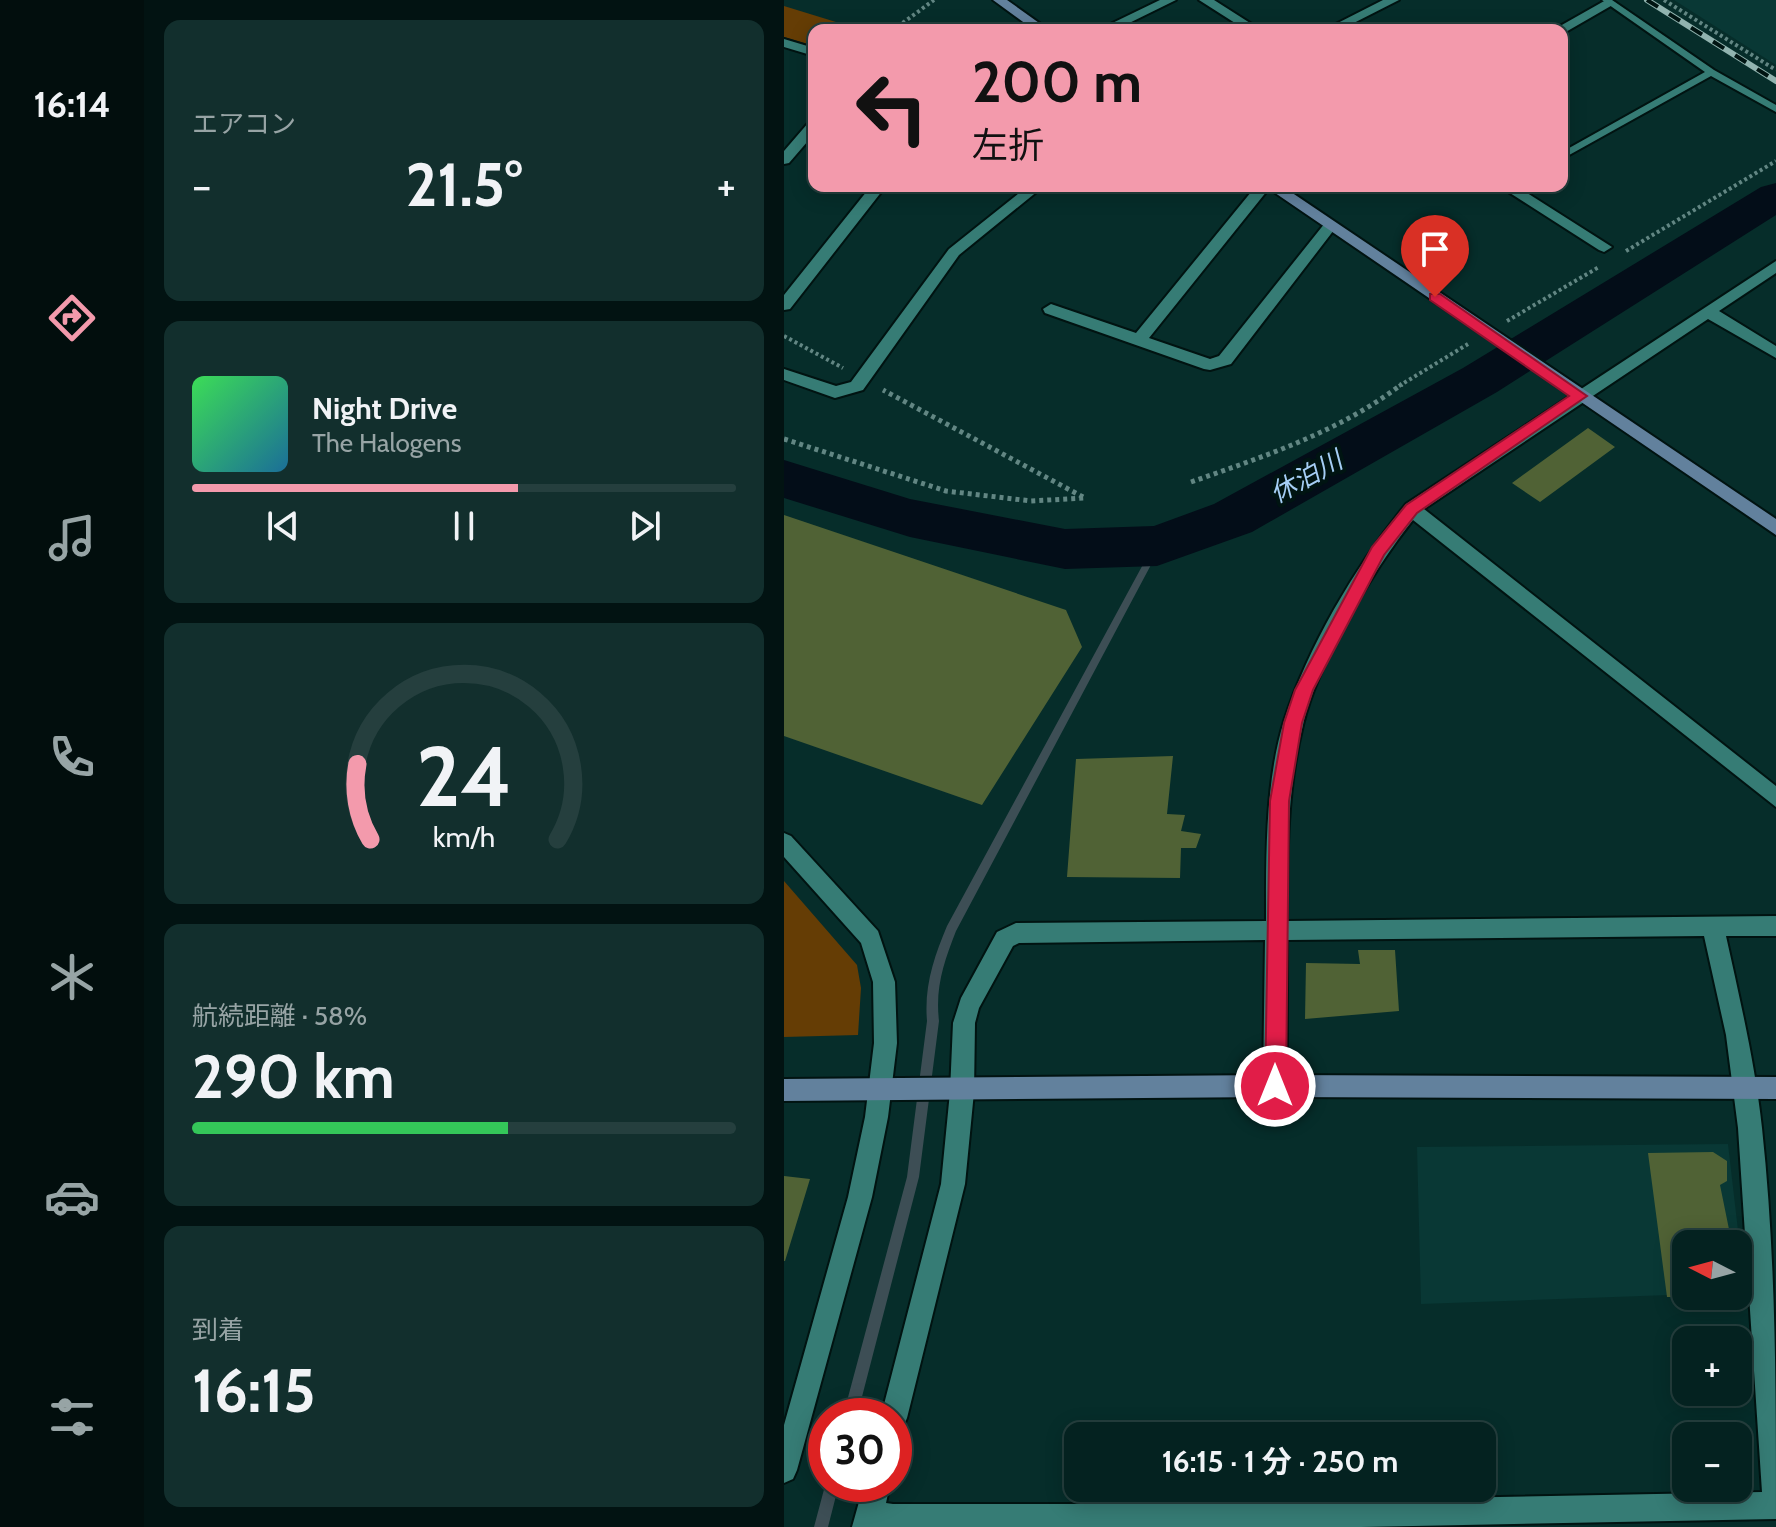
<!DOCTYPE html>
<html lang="ja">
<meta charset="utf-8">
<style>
:root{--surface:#042220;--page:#122f2d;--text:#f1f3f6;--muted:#97a4a5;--line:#253f3e;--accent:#f39aac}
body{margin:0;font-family:Cabin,"Noto Sans JP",sans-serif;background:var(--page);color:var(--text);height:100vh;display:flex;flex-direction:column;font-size:30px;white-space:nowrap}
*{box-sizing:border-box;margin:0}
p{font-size:26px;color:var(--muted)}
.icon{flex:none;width:44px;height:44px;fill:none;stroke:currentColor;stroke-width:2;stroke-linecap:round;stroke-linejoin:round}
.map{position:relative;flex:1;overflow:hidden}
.sheet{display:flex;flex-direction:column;gap:20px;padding:20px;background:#021312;width:640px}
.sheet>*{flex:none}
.hud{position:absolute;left:24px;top:24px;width:760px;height:168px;border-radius:16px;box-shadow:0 4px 20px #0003,0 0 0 2px var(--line);background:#f39aac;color:#111;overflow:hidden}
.needle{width:52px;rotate:276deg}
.tools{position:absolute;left:888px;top:1230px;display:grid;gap:16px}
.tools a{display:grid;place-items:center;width:80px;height:80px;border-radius:16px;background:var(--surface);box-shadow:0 4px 20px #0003,0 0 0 2px var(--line);font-size:40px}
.speed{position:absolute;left:24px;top:1398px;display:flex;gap:16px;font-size:40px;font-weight:700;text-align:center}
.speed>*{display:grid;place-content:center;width:104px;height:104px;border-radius:50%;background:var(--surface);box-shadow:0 4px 20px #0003,0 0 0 2px var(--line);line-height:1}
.speed .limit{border:12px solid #d22;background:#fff;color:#111}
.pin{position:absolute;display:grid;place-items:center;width:68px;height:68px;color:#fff;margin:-82px -34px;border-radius:50% 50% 50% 0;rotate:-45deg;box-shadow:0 0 8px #0007}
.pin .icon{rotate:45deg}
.me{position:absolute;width:88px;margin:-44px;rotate:0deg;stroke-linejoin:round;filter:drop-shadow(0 0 6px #0008)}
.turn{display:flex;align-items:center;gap:28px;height:168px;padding:0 32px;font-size:36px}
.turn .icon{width:104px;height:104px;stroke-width:2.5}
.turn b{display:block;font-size:56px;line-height:68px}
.big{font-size:60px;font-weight:700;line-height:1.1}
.sheet .card{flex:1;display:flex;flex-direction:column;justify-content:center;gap:12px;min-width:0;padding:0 28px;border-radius:16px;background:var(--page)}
.sheet .dial{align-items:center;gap:0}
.dial svg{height:208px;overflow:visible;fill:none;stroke:var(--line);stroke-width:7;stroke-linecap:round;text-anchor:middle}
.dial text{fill:var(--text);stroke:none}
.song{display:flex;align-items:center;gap:24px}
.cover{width:96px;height:96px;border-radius:12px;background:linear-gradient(135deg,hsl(130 70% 55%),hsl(200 70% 35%))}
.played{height:8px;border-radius:4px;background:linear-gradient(90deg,var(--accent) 60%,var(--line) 60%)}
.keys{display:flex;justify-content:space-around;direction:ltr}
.heat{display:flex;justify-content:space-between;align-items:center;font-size:44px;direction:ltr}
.charge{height:12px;border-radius:6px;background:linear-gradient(90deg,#34c759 58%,var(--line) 0)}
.trip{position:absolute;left:280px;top:1422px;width:432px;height:80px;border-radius:16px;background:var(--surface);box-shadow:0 4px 20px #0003,0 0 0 2px var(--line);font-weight:700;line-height:80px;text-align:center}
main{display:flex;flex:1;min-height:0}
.menu{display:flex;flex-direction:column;width:144px;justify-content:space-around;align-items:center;background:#020e0d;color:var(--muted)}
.menu .icon{width:56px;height:56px}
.menu .selected{color:var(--accent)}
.menu b{font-size:36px;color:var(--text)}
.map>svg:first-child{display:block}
.built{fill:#093835;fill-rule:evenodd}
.green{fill:#653d05}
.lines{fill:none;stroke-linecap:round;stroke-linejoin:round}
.stream{fill:#3d4e55;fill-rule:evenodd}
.river{fill:#030d18;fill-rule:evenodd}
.building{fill:#506235}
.lane-casing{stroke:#011311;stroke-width:4}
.street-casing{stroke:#011311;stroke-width:4}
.secondary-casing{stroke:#011311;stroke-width:4}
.path-far1{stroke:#628683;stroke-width:4;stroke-dasharray:3 3;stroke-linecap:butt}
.path{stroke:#628683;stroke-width:5;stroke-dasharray:4 4;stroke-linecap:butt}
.lane{fill:#367c75;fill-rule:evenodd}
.street{fill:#367c75;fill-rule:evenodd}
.secondary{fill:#62819d;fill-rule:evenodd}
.rail-casing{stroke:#91b3af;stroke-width:6}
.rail{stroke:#001412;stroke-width:4;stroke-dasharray:13;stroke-linecap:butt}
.route{fill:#e11d48;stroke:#92132f;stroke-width:2}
.labels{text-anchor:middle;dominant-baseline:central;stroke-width:8;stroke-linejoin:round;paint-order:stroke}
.water-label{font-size:26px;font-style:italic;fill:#a5cef5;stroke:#001412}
</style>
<main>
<nav class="menu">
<b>16:14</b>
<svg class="icon selected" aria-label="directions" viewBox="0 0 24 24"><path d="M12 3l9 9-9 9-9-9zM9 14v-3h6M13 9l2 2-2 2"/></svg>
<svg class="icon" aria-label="music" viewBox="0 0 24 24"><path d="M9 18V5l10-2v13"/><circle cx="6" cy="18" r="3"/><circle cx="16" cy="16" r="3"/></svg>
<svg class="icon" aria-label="phone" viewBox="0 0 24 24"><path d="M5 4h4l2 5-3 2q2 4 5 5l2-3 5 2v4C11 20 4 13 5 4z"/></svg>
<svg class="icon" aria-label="climate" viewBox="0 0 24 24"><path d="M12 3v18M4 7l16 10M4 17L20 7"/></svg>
<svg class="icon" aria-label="car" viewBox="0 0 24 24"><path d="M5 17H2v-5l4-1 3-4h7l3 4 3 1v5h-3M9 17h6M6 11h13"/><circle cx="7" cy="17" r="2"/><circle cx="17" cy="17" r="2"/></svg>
<svg class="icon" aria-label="filters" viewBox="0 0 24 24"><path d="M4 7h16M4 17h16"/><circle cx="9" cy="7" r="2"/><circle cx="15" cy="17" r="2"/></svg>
</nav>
<section class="sheet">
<div class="card"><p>エアコン</p>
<div class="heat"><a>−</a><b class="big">21.5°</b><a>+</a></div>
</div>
<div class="card">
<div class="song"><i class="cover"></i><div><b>Night Drive</b><p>The Halogens</p></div></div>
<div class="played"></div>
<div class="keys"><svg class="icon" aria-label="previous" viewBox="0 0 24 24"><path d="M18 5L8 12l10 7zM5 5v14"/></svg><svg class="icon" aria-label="pause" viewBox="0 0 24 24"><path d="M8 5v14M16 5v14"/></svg><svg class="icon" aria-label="next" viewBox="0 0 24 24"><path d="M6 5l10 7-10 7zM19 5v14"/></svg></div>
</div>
<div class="card dial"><svg viewBox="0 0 100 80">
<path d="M14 69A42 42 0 1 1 86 69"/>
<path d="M14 69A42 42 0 0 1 9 40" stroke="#f39aac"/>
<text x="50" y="56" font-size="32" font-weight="700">24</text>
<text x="50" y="72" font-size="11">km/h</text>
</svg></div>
<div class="card"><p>航続距離 · 58%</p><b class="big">290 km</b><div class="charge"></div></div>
<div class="card"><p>到着</p><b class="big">16:15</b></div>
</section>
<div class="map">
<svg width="992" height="1527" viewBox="0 0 992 1527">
<rect width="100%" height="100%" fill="#062d2a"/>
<path class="built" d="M890 0H992V65Z
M944 1144 963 1308 885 1295 637 1304 633 1147ZM902 1244H954V1296H902Z"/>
<path class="green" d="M0 6 78 30H30V46L0 37Z
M0 881 73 965 77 988 74 1035 0 1037Z"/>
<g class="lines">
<path class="stream" d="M373 543 377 546 172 931C160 962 151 987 155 1021L135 1177 73 1416H59L123 1177 143 1021C140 986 150 957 163 926L369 546Z
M42 1482V1484H55L44 1527H30Z"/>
<path class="river" d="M992 183V215L713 392 468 532 373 566 281 569 126 537 0 498V460L126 499 281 529 370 526 430 504 679 368 977 187Z"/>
</g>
<path class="building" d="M804 428 831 447 756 502 728 483Z
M0 515 282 610 298 647 198 805 0 736Z
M389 756 383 814 401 815 397 831 417 834 412 848H397L396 878 283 877 292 759Z
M574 950H611L615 1011 521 1019 522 963 576 964Z
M929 1152 943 1161V1181L936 1185 948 1244H902V1297H883L864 1153Z
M0 1176 26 1179 1 1261H0Z"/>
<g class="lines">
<defs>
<path id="lane" d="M818 0H828L930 70 992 105V112L927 76 778 159V152L921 72Z"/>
<path id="street" d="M376 0H392L331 30H314Z
M415 0H430L477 30H462Z
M599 0H615L556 30H540Z
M822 0 832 3 780 33 769 30Z
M0 39 30 48V56L0 47Z
M30 121V134L5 163 0 164V151L25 122Z
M87 186H102L6 309 0 310V295Z
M244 186H260L175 255 79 390 51 398 0 380V369L52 386 67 382 165 249Z
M472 186H487L365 338 426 359 435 356 541 223 546 221 553 226 447 364 426 370 420 369 261 313 259 309 267 304 352 333Z
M715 186H732L828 247 820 252 815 250Z
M992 261V273L935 311 992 346V358L924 319 640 509 992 786V807L629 520C589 570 534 662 519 725 503 789 503 855 503 921L992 916V936H942C956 1000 971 1063 978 1128 992 1258 992 1388 992 1519L577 1527H68L80 1484H106L102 1503 109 1504H348L978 1492 954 1128 942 1035 920 936 503 940V1086L499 1094 491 1097 483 1094 479 1086 481 940 235 943 229 946 195 1008 191 1023 190 1092 181 1184 123 1418 119 1427 110 1431V1416H97L157 1184 166 1092 169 1023 177 998 213 932 232 923 482 921C482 859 481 781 500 721 525 644 571 567 622 504Z
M0 833 7 836 94 931 111 982 113 1043 104 1117 88 1197 13 1470 9 1479 0 1483V1425L64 1197 81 1117 90 1043 89 982 77 943 0 857Z"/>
<path id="secondary" d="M209 0H223L265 30H250Z
M481 186H498L992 519V535Z
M491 1075 992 1077V1099L491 1097 0 1101V1079Z"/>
</defs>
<use href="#lane" class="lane-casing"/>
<use href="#street" class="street-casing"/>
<use href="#secondary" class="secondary-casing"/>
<path class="path-far1" d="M880 0 992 70
M109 30 150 0
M842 251 992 161
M723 321 815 267
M0 336 59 368
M615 386 684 344"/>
<path class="path" d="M0 439 162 491 247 501 301 498 99 390
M407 482C481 456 555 432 618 384"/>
<use href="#lane" class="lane"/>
<use href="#street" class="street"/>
<use href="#secondary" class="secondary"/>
<defs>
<path id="rail" d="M863 0 992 81"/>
</defs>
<use href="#rail" class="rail-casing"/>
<use href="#rail" class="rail"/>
</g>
<path class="route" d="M646 294H656L803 396 633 513 600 555 529 690 518 723 505 801 502 1086 499 1093 491 1096 484 1093 481 1086 486 801 500 723 511 690 588 547 622 505 785 396 646 300Z"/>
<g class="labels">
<g class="water-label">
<text transform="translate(522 477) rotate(-29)">休泊川</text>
</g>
</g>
</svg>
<div class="tools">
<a><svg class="needle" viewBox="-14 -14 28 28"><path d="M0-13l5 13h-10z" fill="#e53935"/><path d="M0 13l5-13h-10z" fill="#97a4a5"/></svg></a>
<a>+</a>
<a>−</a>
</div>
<div class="speed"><div class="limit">30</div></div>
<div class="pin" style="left:651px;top:297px;background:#d93025"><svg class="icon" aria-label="arrive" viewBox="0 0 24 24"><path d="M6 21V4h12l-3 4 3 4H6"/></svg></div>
<svg class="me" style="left:491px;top:1086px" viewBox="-20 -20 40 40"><circle r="17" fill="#e11d48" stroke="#fff" stroke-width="3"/><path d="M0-11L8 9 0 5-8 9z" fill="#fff"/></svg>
<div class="trip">16:15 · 1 分 · 250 m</div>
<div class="hud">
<div class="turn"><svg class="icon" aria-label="left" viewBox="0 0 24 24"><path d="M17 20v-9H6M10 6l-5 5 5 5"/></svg><div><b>200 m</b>左折</div></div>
</div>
</div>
</main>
